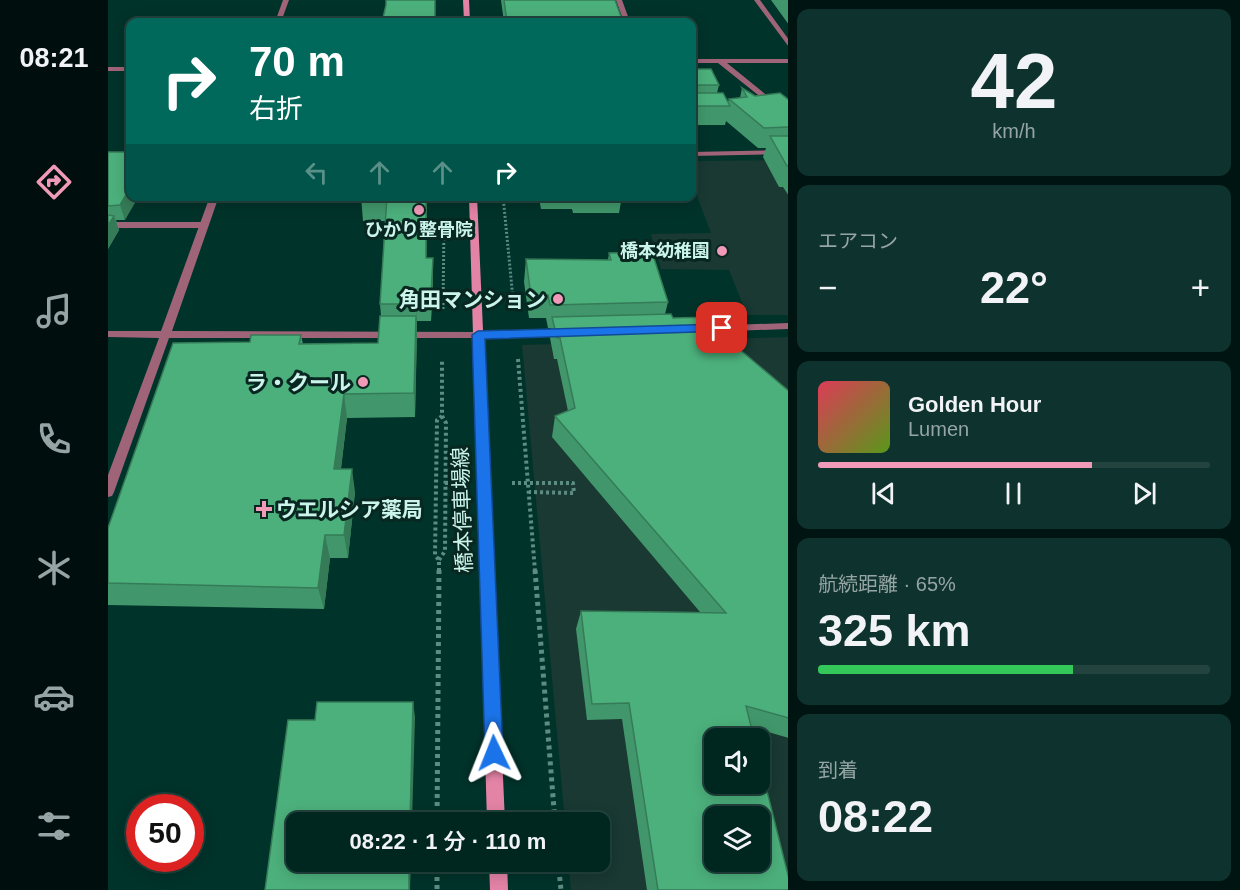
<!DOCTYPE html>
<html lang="ja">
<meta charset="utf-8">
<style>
:root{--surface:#002620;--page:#0e322d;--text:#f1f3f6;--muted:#95a5a5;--line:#22433e;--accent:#f09ab7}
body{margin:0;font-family:Helvetica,"Noto Sans JP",sans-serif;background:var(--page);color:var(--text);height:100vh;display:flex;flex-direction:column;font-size:22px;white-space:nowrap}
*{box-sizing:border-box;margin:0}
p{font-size:20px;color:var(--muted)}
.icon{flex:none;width:33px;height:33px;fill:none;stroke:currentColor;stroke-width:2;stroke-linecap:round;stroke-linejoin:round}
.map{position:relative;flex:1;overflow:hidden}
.side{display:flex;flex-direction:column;gap:9px;padding:9px;background:#001512;width:452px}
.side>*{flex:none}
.banner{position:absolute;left:18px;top:18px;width:570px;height:183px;border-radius:12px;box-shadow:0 3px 15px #0003,0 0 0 2px var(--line);background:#00695c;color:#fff;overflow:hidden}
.controls{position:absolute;left:596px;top:728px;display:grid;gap:12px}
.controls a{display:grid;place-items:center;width:66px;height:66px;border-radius:12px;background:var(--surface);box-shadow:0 3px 15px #0003,0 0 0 2px var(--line);font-size:30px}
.speed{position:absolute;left:18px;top:794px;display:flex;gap:12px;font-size:30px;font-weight:700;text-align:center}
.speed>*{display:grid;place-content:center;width:78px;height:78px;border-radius:50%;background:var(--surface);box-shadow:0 3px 15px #0003,0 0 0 2px var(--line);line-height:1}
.speed .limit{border:9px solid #d22;background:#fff;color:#111}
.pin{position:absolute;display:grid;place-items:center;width:51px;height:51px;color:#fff;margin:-26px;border-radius:12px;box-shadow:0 3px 9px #0006}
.me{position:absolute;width:66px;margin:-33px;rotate:358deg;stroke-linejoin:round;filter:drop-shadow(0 0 4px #0008)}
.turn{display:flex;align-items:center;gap:21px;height:126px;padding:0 24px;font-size:27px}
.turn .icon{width:78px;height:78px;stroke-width:2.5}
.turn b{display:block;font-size:42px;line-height:51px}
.lanes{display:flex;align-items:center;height:57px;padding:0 24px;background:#0003;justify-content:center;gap:30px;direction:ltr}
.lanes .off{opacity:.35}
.big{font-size:45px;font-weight:600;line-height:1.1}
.side .widget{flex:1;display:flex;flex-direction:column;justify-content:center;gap:9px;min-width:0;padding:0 21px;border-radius:12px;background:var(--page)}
.side .dial{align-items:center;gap:0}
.dial b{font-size:78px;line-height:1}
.song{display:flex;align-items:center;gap:18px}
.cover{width:72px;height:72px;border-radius:9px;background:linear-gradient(135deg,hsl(350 70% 55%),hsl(90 70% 35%))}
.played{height:6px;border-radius:3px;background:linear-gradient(90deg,var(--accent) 70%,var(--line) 70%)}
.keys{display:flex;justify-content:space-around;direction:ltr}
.heat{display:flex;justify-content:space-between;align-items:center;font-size:33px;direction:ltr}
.charge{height:9px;border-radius:4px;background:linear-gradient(90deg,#34c759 65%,var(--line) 0)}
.trip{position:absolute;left:178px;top:812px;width:324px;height:60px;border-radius:12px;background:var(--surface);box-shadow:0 3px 15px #0003,0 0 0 2px var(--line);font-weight:600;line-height:60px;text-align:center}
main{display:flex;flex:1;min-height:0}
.tab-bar{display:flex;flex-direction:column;width:108px;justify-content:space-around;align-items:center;background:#000f0d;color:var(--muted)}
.tab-bar .icon{width:42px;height:42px}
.tab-bar .current{color:var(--accent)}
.tab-bar b{font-size:27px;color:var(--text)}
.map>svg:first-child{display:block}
.built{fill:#193932;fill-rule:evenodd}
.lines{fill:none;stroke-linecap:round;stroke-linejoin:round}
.path-far2{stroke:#5d8c82;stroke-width:3;stroke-dasharray:2 2;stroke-linecap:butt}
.path-far1{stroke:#5d8c82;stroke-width:4;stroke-dasharray:3 3;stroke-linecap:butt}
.path{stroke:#5d8c82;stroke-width:5;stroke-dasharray:4 4;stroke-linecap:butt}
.service{fill:#a06479;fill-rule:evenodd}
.minor{fill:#a06479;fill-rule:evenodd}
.secondary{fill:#e383a5;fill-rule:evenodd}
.wall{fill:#41976b}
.shaded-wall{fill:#357b57}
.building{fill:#4cb07c;stroke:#357b57;stroke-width:1.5;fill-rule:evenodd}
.route{fill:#1a73e8;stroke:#114b97;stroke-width:1.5}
.poi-dot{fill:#f09ab7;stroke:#092721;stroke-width:2}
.labels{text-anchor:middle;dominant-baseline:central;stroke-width:6;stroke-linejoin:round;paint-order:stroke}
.far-poi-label{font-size:18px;font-weight:bold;fill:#cbf5ea;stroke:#092721}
.poi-label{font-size:21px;font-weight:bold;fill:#cbf5ea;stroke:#092721;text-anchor:end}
.street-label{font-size:21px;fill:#cbf5ea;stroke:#092721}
</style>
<main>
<nav class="tab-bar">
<b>08:21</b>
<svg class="icon current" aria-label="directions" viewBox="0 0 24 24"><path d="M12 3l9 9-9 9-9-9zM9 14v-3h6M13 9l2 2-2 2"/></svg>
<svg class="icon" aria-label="music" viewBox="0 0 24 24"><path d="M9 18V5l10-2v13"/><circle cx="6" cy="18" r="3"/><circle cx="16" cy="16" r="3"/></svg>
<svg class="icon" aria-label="phone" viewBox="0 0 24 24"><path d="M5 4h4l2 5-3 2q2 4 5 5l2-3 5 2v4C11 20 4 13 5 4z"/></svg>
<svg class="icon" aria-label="climate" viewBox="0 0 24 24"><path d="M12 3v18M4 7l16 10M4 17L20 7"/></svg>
<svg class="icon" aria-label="car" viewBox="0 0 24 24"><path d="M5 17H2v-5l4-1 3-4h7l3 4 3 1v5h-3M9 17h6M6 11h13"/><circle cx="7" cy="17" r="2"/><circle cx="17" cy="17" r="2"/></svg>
<svg class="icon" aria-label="filters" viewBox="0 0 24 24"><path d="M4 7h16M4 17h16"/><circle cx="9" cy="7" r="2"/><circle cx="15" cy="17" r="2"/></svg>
</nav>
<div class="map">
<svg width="681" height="890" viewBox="0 0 681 890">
<rect width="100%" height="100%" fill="#00332a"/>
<path class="built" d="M680 160V315H639L621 270 553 269 543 234 603 233 584 183V161Z
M680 337V890H463L460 861H492V822H457L414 345ZM606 738H651V783H606ZM606 816H651V861H606Z"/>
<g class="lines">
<path class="path-far2" d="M395 196 406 309
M335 309 336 223"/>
<path class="path-far1" d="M410 359 427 571
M337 483H349
M404 483H465L466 493 421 492
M331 560 337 551 338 423 334 416
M331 571V560L327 555 329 420 334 416V361"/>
<path class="path" d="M427 570 447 822
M329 822 331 570
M329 861V890
M450 861 453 890"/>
<path class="service" d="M584 59H681V63H619L667 102 668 104 664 106 610 63H584Z
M0 222H96L101 225 96 228H0Z"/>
<path class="minor" d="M175 0H181L173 22H167Z
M508 0H514L522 22H516Z
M646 0H652L681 40V47Z
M0 67H22V71H0Z
M681 150V154L584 156V152Z
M102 196H111L64 331 370 332 458 330 463 333 458 336 370 338H61L6 492 4 496 0 497V475L51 338 0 337V331H53Z
M681 323V329L595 332 590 329 595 326Z"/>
<path class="secondary" d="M355 0H361L362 22H356Z
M361 196H369L397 822H379Z
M381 861H399L400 890H382Z"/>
</g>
<path class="wall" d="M393 0H507L515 22H396Z
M663 0H681V25Z
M584 69 611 85 609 93 620 102 621 99 632 98 634 88 647 96 681 100V196L675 187H671L655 157 658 148H650L618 121 617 125H584Z
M0 152 17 220H8L11 230 0 249Z
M253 196H319L318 258 325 283 323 321H309L307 417 239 418 233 469 247 492 240 558H222L216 609 0 605V528L142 342 193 335 195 344 270 343 273 316 272 304 277 221H255Z
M423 196H514L511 213H465L464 209H433L431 198H424Z
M501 253 560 302 557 314 565 318 611 332 681 391V738L643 727 681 890H539L514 719 479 720 468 629 473 611 592 612 444 437 447 416 460 411 449 359H446L442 338 443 328H440L438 318H421L416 282 418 259 500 260Z"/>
<path class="shaded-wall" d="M22 188V196H31L17 220 12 205Z
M318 196H319L318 283Z
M6 216 11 230 0 249V225Z
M325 258V283L323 321V295Z
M308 295 309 321V330L308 304Z
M308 316 309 340 307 417 306 393Z
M236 394 239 418 230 492 226 469Z
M244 469 247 492 240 558 236 535Z
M217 535 222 558 216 609 210 588Z
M305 702 307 717 304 822H302Z
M301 861H303L302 890H301Z"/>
<path class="building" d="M278 0H327V22H274L278 5Z
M396 0H507L515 22H399Z
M584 69H603L611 85H588L587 93H615L622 106H584Z
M634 88 647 96 672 93 681 100V127L656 128 621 99 639 97Z
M662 136H681V166H679Z
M0 152H22V188L12 205 0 206Z
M279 196H318V258H325L323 295H308V304H272Z
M0 215 6 216 0 225Z
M544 252 560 302 442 305 440 295 423 296 418 259 503 260 501 253Z
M563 314 565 318 605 317 611 332 681 391V718L638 706 646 738H606V783H651V759L681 879V890H550L521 703 484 704 473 611 618 613 447 416 467 408 452 338H449L444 317ZM606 816H651V861H606Z
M272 316H308L306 393 236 394 226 469H244L236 535H217L210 588 0 583V528L65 343 142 342 143 335H193L191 344 270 343Z
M209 702H305L302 822H189V861H301V890H157L180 720H207Z"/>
<path class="route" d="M614 324 618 325V331L377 339 395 753 392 759 386 762 379 759 377 753 364 335 370 331Z"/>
<g class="poi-dot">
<circle cx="311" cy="210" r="6"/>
<circle cx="614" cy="251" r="6"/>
<circle cx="450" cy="299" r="6"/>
<circle cx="255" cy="382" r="6"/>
<path d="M153 500h6v6h6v6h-6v6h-6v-6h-6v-6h6z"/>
</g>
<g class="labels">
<g class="far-poi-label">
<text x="311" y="230">ひかり整骨院</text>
<text x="602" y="251" text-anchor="end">橋本幼稚園</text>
</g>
<g class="poi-label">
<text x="438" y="299">角田マンション</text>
<text x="243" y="382">ラ・クール</text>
<text x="168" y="509" text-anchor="start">ウエルシア薬局</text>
</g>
<g class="street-label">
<text transform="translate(354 510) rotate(-92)">橋本停車場線</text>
</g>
</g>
</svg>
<div class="controls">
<a><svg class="icon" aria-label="sound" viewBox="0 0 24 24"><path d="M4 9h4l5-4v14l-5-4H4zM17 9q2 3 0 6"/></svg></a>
<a><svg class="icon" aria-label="layers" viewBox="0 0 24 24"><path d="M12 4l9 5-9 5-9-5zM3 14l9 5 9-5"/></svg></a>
</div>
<div class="speed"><div class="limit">50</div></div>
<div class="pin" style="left:614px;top:328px;background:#d93025"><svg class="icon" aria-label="arrive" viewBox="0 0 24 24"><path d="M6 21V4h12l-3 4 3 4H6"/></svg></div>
<svg class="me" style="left:386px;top:753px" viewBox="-20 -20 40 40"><path d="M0-17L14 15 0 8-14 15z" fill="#1a73e8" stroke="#fff" stroke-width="4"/></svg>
<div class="trip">08:22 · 1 分 · 110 m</div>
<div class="banner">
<div class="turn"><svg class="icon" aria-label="right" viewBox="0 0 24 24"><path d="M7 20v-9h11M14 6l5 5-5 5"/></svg><div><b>70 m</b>右折</div></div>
<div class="lanes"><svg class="icon off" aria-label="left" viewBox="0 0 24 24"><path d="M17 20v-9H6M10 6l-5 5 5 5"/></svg><svg class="icon off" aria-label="ahead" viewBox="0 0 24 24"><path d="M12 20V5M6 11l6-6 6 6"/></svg><svg class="icon off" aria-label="ahead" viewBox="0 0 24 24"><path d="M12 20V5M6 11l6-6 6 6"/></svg><svg class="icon" aria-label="right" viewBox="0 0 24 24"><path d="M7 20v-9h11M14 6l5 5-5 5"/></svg></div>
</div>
</div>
<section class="side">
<div class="widget dial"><b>42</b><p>km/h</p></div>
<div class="widget"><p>エアコン</p>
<div class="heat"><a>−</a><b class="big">22°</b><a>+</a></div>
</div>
<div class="widget">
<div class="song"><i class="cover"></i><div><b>Golden Hour</b><p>Lumen</p></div></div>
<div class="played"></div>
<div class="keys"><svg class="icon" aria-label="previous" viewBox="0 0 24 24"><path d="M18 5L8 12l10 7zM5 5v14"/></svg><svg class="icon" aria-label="pause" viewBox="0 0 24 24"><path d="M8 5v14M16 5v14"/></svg><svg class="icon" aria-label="next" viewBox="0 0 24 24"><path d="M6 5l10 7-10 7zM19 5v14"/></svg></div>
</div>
<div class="widget"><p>航続距離 · 65%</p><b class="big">325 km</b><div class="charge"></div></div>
<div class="widget"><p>到着</p><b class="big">08:22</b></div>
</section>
</main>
